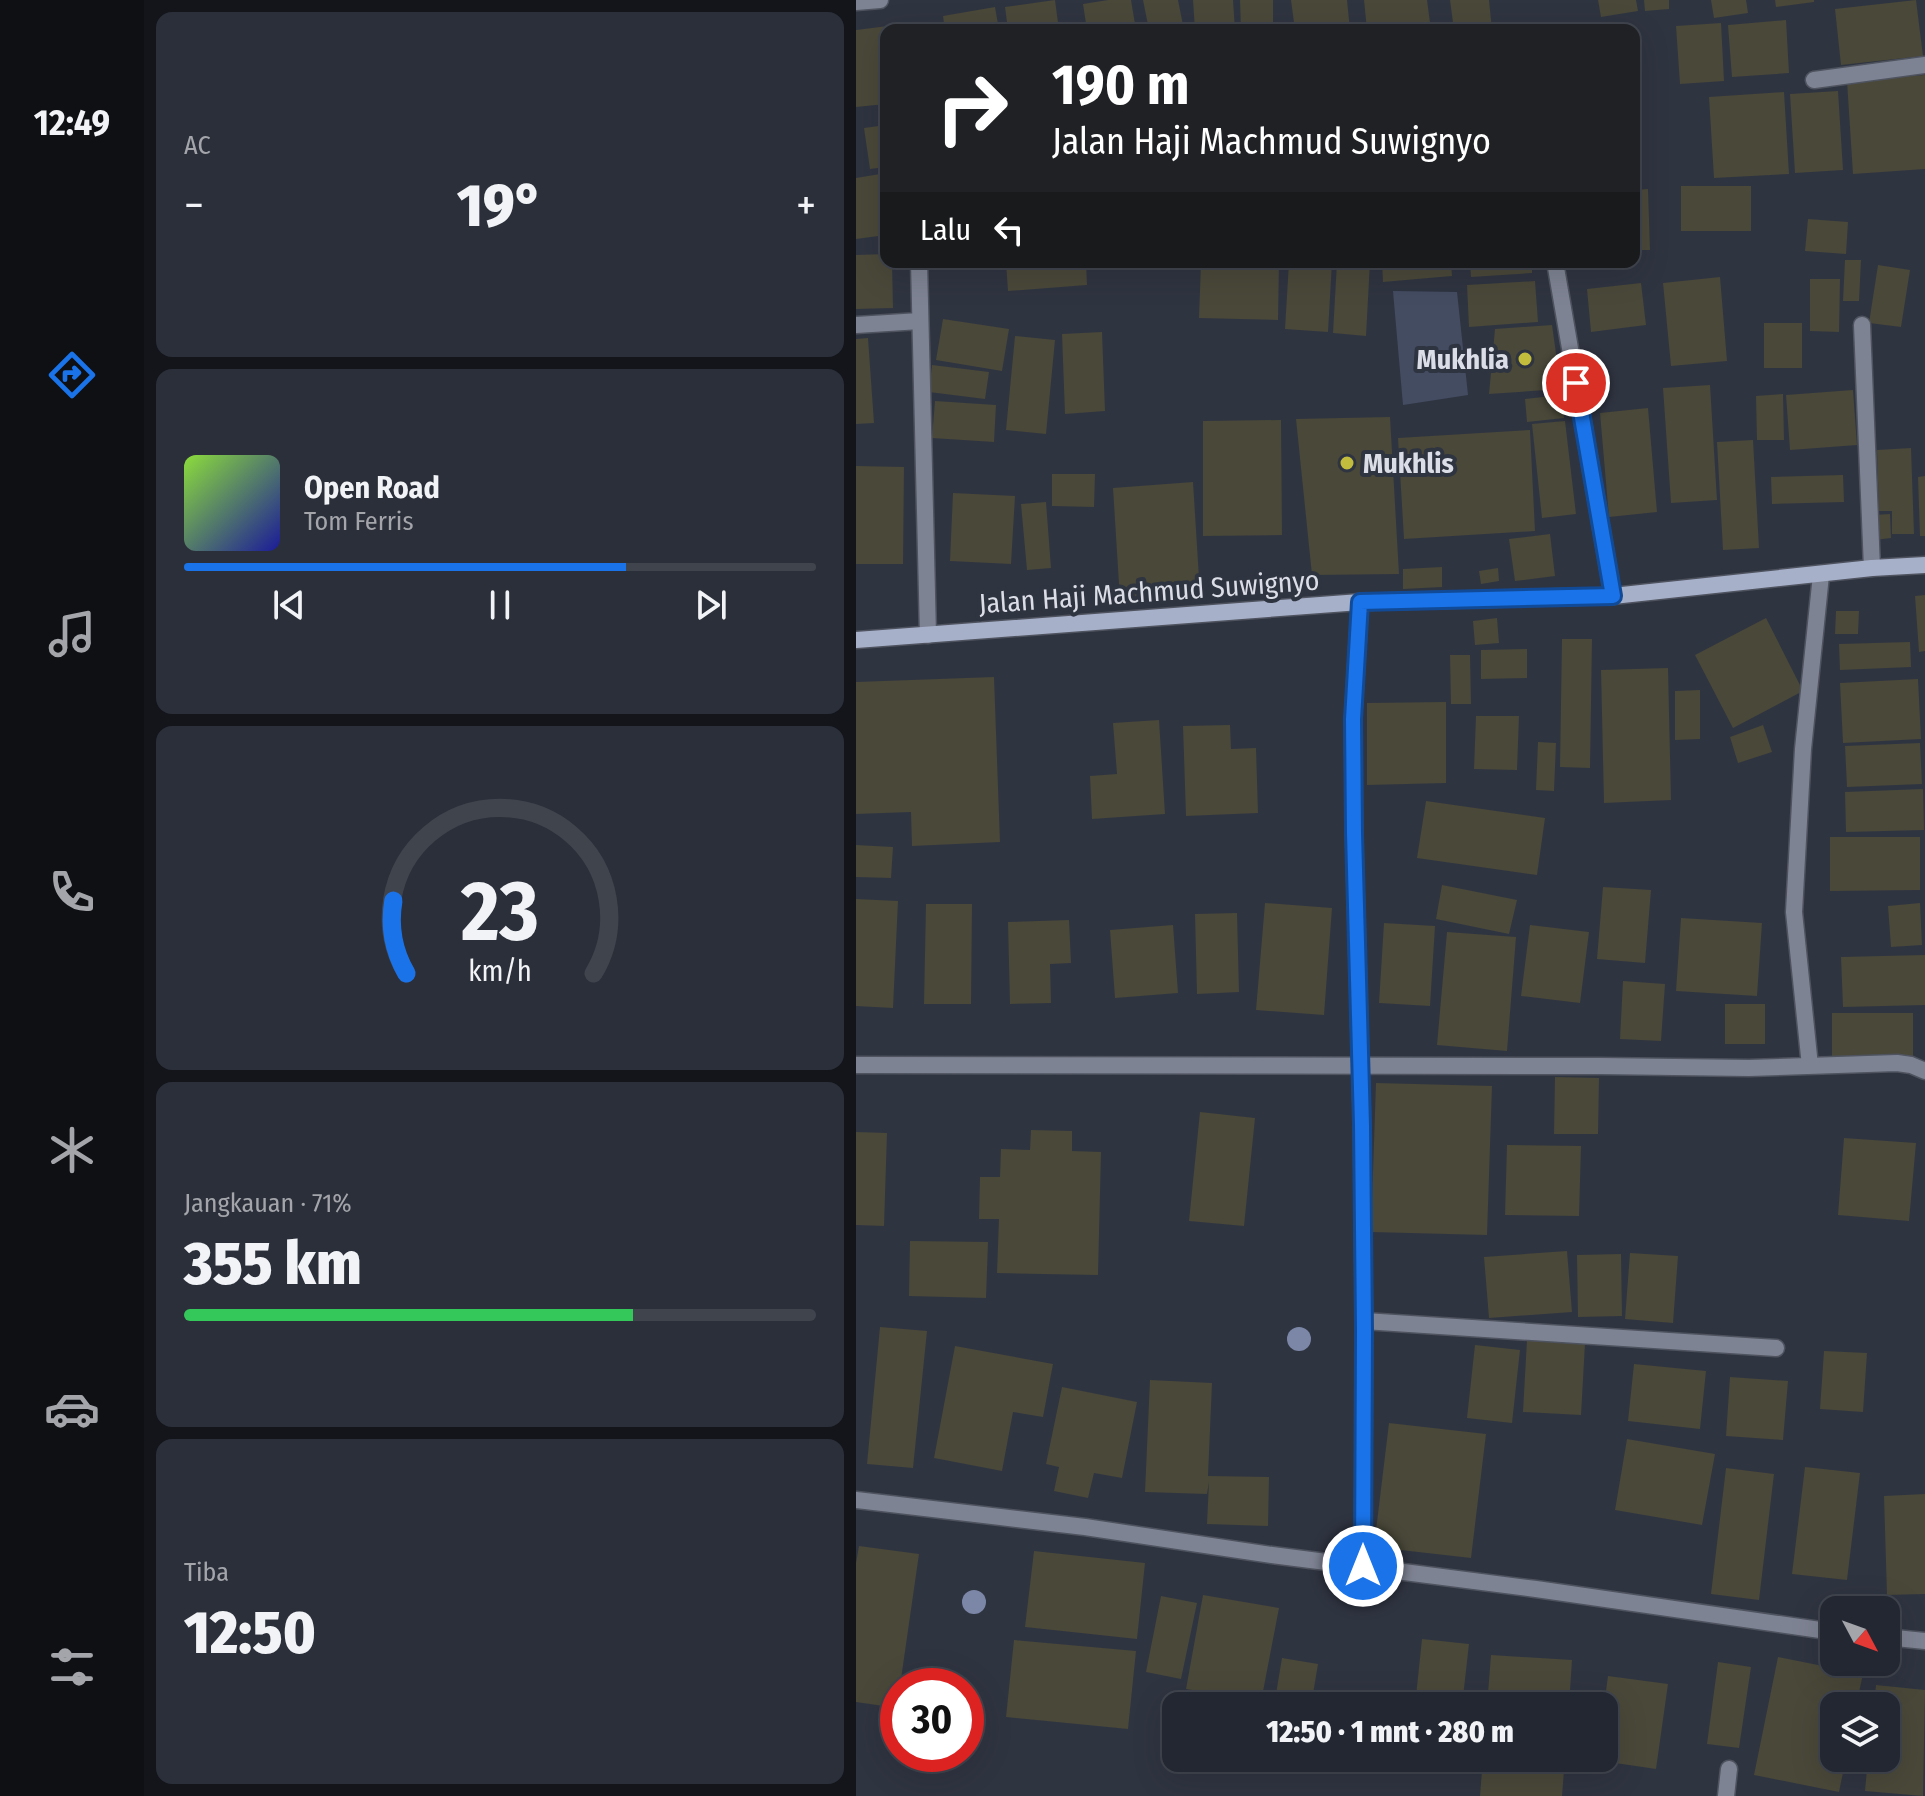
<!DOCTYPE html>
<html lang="id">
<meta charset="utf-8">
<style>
:root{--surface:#232731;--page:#2b2f39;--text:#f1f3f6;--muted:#a3a5ab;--line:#40444d;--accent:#1a73e8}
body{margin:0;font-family:"Fira Sans Condensed",sans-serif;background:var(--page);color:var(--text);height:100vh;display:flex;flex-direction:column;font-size:30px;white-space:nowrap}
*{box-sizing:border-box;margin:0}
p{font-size:26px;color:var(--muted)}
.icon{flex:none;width:44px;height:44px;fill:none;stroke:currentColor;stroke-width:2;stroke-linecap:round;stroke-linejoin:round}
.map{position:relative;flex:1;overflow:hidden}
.side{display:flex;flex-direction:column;gap:12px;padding:12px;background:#13151b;width:712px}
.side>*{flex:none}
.top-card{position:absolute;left:24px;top:24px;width:760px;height:244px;border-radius:16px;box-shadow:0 8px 32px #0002,0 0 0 2px var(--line);background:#202124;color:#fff;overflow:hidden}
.needle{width:52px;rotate:131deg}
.fabs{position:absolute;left:964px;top:1596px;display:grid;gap:16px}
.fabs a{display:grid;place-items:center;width:80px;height:80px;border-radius:16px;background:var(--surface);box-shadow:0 8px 32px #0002,0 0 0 2px var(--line);font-size:40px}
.speed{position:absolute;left:24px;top:1668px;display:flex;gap:16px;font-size:40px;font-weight:700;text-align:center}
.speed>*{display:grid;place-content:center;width:104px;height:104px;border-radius:50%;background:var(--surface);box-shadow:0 8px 32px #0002,0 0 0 2px var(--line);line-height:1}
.speed .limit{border:12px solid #d22;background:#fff;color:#111}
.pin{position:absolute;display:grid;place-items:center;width:68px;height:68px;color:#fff;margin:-34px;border:4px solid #fff;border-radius:50%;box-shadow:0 2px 8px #0007}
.me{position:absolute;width:88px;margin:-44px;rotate:0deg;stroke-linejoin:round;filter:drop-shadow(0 0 6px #0008)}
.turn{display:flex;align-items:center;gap:28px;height:168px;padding:0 40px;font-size:36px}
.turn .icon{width:104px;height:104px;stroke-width:2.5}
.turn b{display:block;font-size:56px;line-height:68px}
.then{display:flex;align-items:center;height:76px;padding:0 40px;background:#0003;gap:16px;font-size:30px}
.big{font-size:60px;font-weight:800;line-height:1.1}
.side .widget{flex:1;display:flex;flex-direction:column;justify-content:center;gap:12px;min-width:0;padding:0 28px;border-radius:16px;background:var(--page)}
.side .dial{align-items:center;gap:0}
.dial svg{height:208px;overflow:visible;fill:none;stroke:var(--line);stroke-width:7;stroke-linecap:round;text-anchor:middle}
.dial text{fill:var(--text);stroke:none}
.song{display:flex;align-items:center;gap:24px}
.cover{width:96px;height:96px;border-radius:12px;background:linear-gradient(135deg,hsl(90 70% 55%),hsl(240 70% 35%))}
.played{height:8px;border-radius:4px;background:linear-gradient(90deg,var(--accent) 70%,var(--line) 70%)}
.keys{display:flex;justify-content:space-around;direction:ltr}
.heat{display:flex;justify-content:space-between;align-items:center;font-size:44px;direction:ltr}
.charge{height:12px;border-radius:6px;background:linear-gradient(90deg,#34c759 71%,var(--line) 0)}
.trip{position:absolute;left:306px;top:1692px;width:456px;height:80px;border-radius:16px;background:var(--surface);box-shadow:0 8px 32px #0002,0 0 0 2px var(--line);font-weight:800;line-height:80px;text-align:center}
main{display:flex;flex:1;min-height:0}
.tab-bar{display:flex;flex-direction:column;width:144px;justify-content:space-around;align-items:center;background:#0e1014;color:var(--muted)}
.tab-bar .icon{width:56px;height:56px}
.tab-bar .current{color:var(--accent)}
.tab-bar b{font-size:36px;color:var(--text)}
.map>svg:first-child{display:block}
.green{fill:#444c62}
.building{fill:#494839}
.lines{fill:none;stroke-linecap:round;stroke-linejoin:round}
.street-casing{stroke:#4e535f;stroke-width:19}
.secondary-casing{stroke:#4e535f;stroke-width:19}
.street{stroke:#7e8393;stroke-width:16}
.secondary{stroke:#a7b0c9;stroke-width:16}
.tree{fill:#7c87a7}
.route-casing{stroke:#114b97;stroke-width:20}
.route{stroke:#1a73e8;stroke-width:14}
.poi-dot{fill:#c3bd3e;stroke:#2f3441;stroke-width:3}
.labels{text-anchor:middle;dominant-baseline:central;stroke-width:8;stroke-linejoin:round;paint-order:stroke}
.poi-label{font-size:28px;font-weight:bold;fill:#dbdee6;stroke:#2f3441;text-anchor:end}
.street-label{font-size:28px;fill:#dbdee6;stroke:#2f3441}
</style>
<main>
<nav class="tab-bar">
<b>12:49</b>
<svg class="icon current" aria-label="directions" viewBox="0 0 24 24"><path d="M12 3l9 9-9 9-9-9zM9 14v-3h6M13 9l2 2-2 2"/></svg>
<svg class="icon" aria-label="music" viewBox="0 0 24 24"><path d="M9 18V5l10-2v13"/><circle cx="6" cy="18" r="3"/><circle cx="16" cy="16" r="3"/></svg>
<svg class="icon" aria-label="phone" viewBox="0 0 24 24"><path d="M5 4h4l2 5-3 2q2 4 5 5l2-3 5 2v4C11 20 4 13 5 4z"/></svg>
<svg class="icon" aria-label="climate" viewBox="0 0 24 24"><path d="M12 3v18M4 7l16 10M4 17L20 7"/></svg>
<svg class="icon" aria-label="car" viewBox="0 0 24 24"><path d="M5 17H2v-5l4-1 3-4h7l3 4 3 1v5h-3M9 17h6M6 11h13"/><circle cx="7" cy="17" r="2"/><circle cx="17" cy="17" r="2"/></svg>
<svg class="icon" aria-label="filters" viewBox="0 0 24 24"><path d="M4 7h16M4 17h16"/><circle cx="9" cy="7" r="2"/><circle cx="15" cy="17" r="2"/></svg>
</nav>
<section class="side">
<div class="widget"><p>AC</p>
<div class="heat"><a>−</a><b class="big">19°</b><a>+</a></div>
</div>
<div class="widget">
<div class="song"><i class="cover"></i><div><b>Open Road</b><p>Tom Ferris</p></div></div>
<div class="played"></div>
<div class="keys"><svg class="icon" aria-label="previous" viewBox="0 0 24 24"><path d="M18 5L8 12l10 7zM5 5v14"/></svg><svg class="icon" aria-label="pause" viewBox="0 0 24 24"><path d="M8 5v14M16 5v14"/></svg><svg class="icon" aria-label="next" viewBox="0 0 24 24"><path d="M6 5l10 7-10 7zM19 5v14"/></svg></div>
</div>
<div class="widget dial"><svg viewBox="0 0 100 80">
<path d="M14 69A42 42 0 1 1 86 69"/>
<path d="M14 69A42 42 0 0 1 9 41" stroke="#1a73e8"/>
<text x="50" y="56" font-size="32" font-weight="700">23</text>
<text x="50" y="72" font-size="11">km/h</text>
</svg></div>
<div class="widget"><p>Jangkauan · 71%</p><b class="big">355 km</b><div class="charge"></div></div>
<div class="widget"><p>Tiba</p><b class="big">12:50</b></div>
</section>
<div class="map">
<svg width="1069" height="1796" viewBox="0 0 1069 1796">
<rect width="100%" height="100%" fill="#2f3441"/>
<path class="green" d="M537 291 601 292 612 395 547 405Z"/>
<path class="building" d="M199 0 203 30H152L149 7Z
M252 0H275L280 30H231L227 4Z
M287 0H322L328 30H293Z
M337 0H377L379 30H339Z
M384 0H417V30H385Z
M435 0H491L494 30H439Z
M508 0H571L575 30H511Z
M594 0H633L636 30H598Z
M742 0H780L782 11 745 17Z
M788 0H813V9L789 11Z
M855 0H890L892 13 858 18Z
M919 0H958V2L920 7Z
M1060 0 1067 56 985 65 979 9Z
M139 7 143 30H89L87 16Z
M930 20 933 73 876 77 872 25Z
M865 23 868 81 824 84 820 26Z
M40 25V30H30V104L0 107V30Z
M1069 75V169L997 174 991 81Z
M982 91 987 170 939 173 934 94Z
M928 92 933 174 858 178 853 97Z
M30 125V167L14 169 8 128Z
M30 173V235L0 239V178Z
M825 186H895V231H825Z
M792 189 794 250H778V190Z
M952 219 992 222 990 254 949 251Z
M30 254V262H36L37 308 0 309V255Z
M989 260H1005L1003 301H987Z
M150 262H230L231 285 152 291Z
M345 262H423L422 320 343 318Z
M433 262H476L472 332 429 329Z
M481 262H514L510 336 477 333Z
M526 262H595L596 276 527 282Z
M614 262H676V273L615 277Z
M1022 265 1054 270 1045 327 1013 323Z
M864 277 871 361 815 366 807 283Z
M954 279H984L983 332 954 331Z
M679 281 682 322 613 327 611 285Z
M785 283 790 325 735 332 731 289Z
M87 319 153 329 146 371 80 360Z
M908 323H946V368H908Z
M696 325 705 389 633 394 639 329Z
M246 332 249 411 209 414 206 334Z
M159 336 199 340 190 434 150 430Z
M12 338 18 423 0 424V339Z
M76 365 133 372 129 399 73 392Z
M854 385 861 500 815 503 807 388Z
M997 390 1001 445 934 450 930 395Z
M927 394 928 440H901L900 396Z
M705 395 708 418 671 422 669 399Z
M79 401 140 405 138 442 76 438Z
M792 408 801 512 753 517 744 413Z
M534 417 543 574 456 575 440 419Z
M425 420 426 535 347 536V421Z
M709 421 720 514 686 518 676 424Z
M674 430 679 531 548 539 542 438Z
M897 440 903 548 867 550 861 442Z
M1055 448 1058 534H1036V511H1023L1021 450Z
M0 466 48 467 47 564H0Z
M196 474H239L238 507 196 506Z
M987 475 988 502 916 504 915 477Z
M1069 476V536H1064L1062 477Z
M337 482 344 594 264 600 257 488Z
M97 493 159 496 155 564 94 561Z
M190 502 195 568 171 570 165 504Z
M1034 514 1035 538 1019 540 1018 515Z
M694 534 699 576 659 581 653 539Z
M586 567V587L547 589V569Z
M642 568 643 581 625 584 623 571Z
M1069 595V651L1063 652 1059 596Z
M980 611H1003L1002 634H979Z
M641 618 643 643 619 645 617 621Z
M910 618 947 691 877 728 839 655Z
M706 639H736L734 768 704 767Z
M1054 642 1055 667 984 670 983 644Z
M671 649V678L625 679V650Z
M594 655H614L615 704H595Z
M812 668 815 800 748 803 745 670Z
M138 677 144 842 56 846 55 812 0 814V682Z
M1062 679 1065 739 987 743 984 683Z
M844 690V739L819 740V691Z
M590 702V783L511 785V703Z
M620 716H663L661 770 618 769Z
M303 720 309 814 236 819 234 776 261 774 257 723Z
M374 725 375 749 400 748 402 813 330 816 327 726Z
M907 725 916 752 882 763 874 737Z
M682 742 700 743 698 791 680 790Z
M1064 743 1066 784 991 787 989 746Z
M1067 789 1068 830 990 832 989 792Z
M570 801 689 818 681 875 561 858Z
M974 837H1064V890L974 891Z
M0 845 37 847 35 878 0 877Z
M586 885 661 900 653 934 580 919Z
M747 887 795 890 789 963 741 959Z
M0 899 42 901 37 1008 0 1006Z
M409 903 476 908 468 1015 400 1010Z
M1064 903 1066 945 1035 947 1032 906Z
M70 904H116L115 1004H68Z
M381 913 383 992 341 994 339 914Z
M825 918 906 923 901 996 820 991Z
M213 920 215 963 194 964 195 1003 154 1004 152 922Z
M528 923 579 926 574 1006 523 1003Z
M317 925 322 993 259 998 254 930Z
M674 925 733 932 724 1003 665 996Z
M591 932 660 937 651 1051 581 1045Z
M1069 955V1005L987 1007 985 957Z
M767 981 809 984 805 1041 764 1039Z
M869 1004H909V1044H869Z
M976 1013H1057V1057L976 1058Z
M699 1077 743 1078 742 1134H698Z
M520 1083 636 1086 631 1235 515 1232Z
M344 1112 399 1118 388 1226 333 1221Z
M175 1130 216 1131V1151L245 1152 242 1275 141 1273 143 1219H123L124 1177H144L145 1149 174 1150Z
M0 1132 31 1133 28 1226 0 1225Z
M988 1138 1060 1143 1053 1221 982 1215Z
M651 1145 725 1146 723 1216 649 1215Z
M54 1241 132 1242 130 1298 53 1296Z
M711 1251 716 1312 633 1318 628 1257Z
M774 1253 822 1256 817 1323 769 1319Z
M765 1254 766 1316 722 1317 721 1255Z
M24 1327 71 1331 57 1468 11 1464Z
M671 1340 729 1343 725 1415 667 1412Z
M619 1345 664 1350 656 1423 611 1418Z
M99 1346 197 1364 187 1417 157 1412 146 1471 78 1458Z
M968 1351 1011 1353 1007 1412 964 1409Z
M778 1364 850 1371 844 1429 772 1421Z
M874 1377 932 1381 927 1440 870 1436Z
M294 1380 356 1383 352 1476 413 1477 412 1526 351 1524 353 1482 351 1494 289 1492Z
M206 1387 281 1402 266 1478 238 1473 232 1498 198 1491 203 1467 190 1464Z
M533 1423 630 1434 615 1558 518 1547Z
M771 1439 859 1454 846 1525 759 1510Z
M949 1467 1004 1473 991 1580 936 1574Z
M870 1468 918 1474 903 1600 855 1594Z
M1069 1494V1594L1031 1595 1028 1496Z
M3 1546 63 1554 44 1686H42L41 1708 0 1702V1563Z
M178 1551 289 1563 281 1639 169 1627Z
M347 1595 423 1608 405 1702 330 1689Z
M305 1596 341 1603 325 1679 290 1672Z
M566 1639 613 1644 606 1706H559Z
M158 1640 280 1651 272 1729 150 1717Z
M635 1655 716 1660 713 1706H631Z
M922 1657 1007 1674 1000 1706H978V1758H990L983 1792 898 1775Z
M426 1658 462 1664 455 1706H418Z
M862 1662 895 1667 883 1748 851 1744Z
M752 1676 812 1684 800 1769 739 1760V1758H748V1706Z
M1020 1685 1069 1690 1067 1796 1009 1791 1012 1758H1030V1706H1018Z
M627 1758H709L706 1796H624Z"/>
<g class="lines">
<defs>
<path id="street" d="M0 2 24 0
M958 80 1069 65
M63 262 72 635
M699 262 757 596
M0 325 64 321
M1006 325 1016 568
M504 602 497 719 498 833 506 1125 508 1331 507 1566
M0 1065 744 1066 893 1068 1041 1063 1055 1065 1069 1071
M954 1066 938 912 947 749 965 575
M508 1321 920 1348
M0 1500 229 1527 416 1555 680 1589 978 1632
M1030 1637 1069 1641
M870 1796 873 1769"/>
<path id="secondary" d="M0 640 504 602 757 596 1016 568 1069 565"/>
</defs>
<use href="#street" class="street-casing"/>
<use href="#secondary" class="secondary-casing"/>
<use href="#street" class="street"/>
<use href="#secondary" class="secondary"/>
</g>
<g class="tree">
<circle cx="443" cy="1339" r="12"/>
<circle cx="118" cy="1602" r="12"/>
</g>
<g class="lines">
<defs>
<path id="route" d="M507 1566 508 1331 506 1125 498 833 497 719 504 602 757 596 720 383"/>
</defs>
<use href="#route" class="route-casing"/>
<use href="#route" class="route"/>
</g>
<g class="poi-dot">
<circle cx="669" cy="359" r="8"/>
<circle cx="491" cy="463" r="8"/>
</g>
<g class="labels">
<g class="poi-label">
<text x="653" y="359">Mukhlia</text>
<text x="507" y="463" text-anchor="start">Mukhlis</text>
</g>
<g class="street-label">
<text transform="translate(293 592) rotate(-4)">Jalan Haji Machmud Suwignyo</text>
</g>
</g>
</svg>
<div class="fabs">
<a><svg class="needle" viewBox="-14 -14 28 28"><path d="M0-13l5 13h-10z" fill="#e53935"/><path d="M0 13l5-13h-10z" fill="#a3a5ab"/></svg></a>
<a><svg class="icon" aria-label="layers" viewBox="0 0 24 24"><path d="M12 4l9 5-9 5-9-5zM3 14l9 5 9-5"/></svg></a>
</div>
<div class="speed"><div class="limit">30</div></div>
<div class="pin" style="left:720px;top:383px;background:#d93025"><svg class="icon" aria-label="arrive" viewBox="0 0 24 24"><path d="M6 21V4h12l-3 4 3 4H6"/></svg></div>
<svg class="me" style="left:507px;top:1566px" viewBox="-20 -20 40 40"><circle r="17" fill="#1a73e8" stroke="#fff" stroke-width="3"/><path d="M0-11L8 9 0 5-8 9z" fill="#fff"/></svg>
<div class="trip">12:50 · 1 mnt · 280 m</div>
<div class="top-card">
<div class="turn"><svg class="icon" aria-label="right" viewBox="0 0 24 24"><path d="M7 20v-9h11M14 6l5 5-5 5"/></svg><div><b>190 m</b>Jalan Haji Machmud Suwignyo</div></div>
<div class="then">Lalu<svg class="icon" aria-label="left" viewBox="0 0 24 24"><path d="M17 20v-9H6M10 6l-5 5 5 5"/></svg></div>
</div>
</div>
</main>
